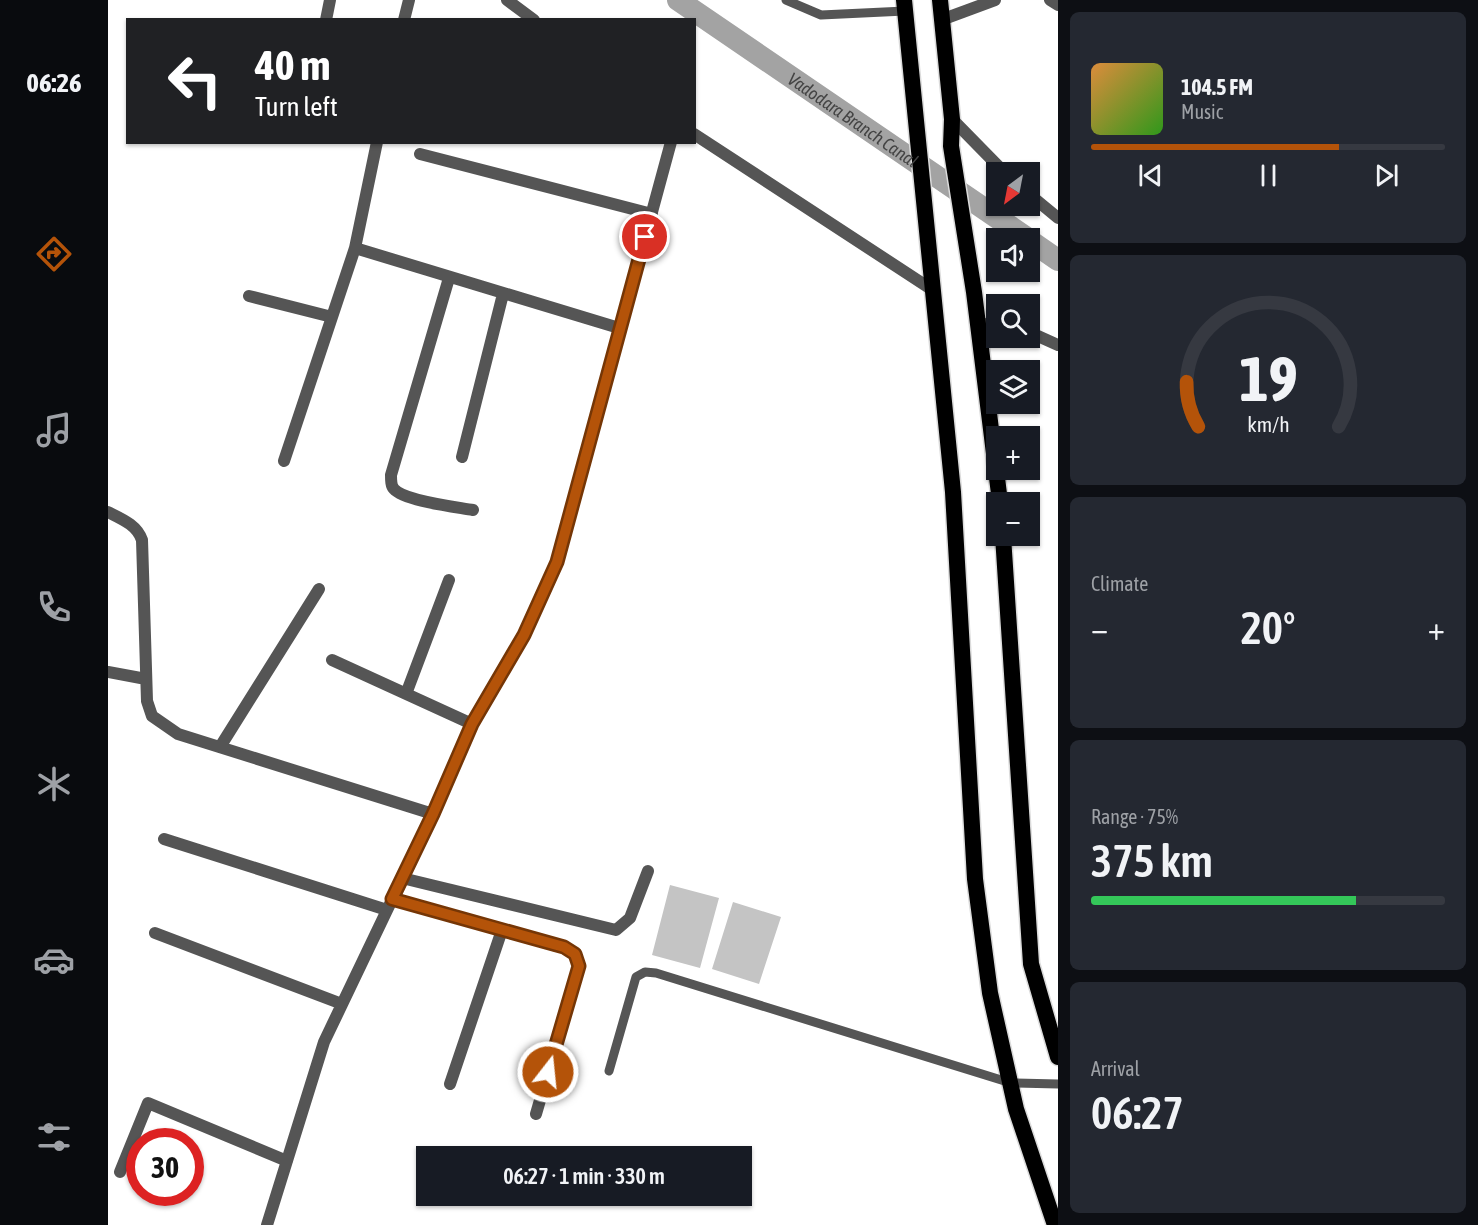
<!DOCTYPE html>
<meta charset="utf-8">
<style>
:root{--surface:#171b24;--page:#242831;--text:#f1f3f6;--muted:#9ea1a6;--line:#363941;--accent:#b45309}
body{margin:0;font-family:"Asap Condensed",sans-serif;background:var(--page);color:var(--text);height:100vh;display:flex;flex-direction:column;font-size:22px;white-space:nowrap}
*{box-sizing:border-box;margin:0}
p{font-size:20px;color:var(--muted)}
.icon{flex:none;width:33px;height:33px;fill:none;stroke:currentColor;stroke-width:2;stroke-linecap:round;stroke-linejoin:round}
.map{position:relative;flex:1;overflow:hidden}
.side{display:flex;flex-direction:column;gap:12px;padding:12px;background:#0d0f14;width:420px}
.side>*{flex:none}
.hud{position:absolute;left:18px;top:18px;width:570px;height:126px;border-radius:0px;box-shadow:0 2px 4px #0004;background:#202124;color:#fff;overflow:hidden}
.needle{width:39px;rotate:212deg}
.fabs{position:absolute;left:878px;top:162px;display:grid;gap:12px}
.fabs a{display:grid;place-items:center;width:54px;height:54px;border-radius:0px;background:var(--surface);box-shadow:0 2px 4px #0004;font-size:30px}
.speed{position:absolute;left:18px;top:1128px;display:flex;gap:12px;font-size:30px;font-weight:700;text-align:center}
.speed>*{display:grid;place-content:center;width:78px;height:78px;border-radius:50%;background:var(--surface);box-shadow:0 2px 4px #0004;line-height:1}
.speed .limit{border:9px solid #d22;background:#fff;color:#111}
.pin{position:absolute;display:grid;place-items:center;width:51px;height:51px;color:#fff;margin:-26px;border:3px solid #fff;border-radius:50%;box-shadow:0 2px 6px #0007}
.me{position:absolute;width:66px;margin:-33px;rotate:16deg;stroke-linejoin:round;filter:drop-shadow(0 0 4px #0008)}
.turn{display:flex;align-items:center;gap:21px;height:126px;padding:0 30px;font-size:27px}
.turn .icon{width:78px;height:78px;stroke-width:2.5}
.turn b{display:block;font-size:42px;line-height:51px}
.big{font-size:45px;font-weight:600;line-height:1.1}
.side .widget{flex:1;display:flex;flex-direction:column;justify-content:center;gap:9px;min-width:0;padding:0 21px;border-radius:9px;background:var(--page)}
.side .dial{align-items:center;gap:0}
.dial svg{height:156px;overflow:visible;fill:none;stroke:var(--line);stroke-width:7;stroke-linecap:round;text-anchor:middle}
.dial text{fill:var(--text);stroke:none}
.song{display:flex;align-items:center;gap:18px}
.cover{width:72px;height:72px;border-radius:9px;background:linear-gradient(135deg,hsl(30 70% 55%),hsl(110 70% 35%))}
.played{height:6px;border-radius:3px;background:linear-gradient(90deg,var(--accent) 70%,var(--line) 70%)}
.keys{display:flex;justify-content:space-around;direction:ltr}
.heat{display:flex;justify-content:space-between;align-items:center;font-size:33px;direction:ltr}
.charge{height:9px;border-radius:4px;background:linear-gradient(90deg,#34c759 75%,var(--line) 0)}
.trip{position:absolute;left:308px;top:1146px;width:336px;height:60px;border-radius:0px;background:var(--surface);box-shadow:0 2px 4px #0004;font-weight:600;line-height:60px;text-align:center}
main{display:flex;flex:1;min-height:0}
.menu{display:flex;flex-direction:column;width:108px;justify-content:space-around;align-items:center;background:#090b0e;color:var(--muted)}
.menu .icon{width:42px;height:42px}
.menu .on{color:var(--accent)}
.menu b{font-size:27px;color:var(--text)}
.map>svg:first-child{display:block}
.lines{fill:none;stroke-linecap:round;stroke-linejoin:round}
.canal{stroke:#a3a3a3;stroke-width:22}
.building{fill:#c4c4c4}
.trunk-casing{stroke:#dbdbdb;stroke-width:19}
.service{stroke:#555;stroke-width:9}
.minor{stroke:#555;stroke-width:12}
.tertiary{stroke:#555;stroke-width:12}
.trunk{stroke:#000;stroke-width:16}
.route-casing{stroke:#753606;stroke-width:15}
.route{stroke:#b45309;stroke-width:10}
.labels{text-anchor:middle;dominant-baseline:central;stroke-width:4.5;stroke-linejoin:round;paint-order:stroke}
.water-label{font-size:18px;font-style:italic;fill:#444;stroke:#fff}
</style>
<main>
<nav class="menu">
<b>06:26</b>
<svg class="icon on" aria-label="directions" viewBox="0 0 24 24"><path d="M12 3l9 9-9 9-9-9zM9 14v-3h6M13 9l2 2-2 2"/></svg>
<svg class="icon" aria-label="music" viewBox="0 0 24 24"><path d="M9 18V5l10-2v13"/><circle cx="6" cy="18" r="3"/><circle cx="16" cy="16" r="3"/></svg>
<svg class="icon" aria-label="phone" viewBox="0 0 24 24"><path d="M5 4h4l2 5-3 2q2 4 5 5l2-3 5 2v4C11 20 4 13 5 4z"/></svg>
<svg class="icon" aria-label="climate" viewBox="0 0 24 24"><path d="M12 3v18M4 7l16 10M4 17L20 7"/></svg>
<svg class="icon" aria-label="car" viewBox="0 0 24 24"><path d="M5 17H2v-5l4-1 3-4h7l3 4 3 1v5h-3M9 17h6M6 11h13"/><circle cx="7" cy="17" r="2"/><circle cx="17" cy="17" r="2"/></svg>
<svg class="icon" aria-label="filters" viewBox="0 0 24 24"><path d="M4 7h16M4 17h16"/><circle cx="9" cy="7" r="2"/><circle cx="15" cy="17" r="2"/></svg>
</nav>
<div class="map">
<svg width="950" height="1225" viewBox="0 0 950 1225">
<rect width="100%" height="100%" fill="#fff"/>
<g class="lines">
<g class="canal">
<path id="s1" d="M570 0 919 238"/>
<path d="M921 240 950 260"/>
</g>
</g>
<path class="building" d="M562 885 611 898 592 968 544 955Z
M625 902 673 917 651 984 604 969Z"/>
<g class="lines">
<defs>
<path id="trunk" d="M796 0 845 492 867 879 882 993 908 1109 947 1225
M832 0 844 119 843 146 866 292 892 502
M895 536 923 964 950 1057"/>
</defs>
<use href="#trunk" class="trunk-casing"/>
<path class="service" d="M678 0 713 15 797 11
M501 1071 528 977 537 972 548 973 903 1083 950 1084"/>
<path class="minor" d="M399 0 426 20
M218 20 222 0
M296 20 301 0
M844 119 896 172
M586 134 823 289
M312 154 544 214
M921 194 950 218
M247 248 269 142
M341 278 283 475C283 480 283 486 286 489 296 501 349 507 365 510
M141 296 224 317
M870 323 888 326
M921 332 950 345
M354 457 395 294
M176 461 247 248 511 328
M0 512C14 519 29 525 34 540L39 701 44 716 70 734 325 814
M224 660 364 724
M0 672 38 679
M298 694 341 580
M112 747 211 589
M56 839 279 910
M294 878 508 930 522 918 540 871
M284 899 456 947 467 954 471 966 428 1114
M47 933 234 1004
M342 1084 394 930
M12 1172 40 1103 179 1161
M159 1225 216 1042 325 814 364 724 416 635 449 562 563 142"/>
<path class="tertiary" d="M942 0 950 5
M833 20 887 0"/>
<use href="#trunk" class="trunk"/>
</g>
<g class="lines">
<defs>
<path id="route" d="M440 1072 471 966 467 954 456 947 284 899 325 814 364 724 416 635 449 562 537 237"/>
</defs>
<use href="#route" class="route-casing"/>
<use href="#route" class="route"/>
</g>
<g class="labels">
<g class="water-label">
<text stroke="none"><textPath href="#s1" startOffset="212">Vadodara Branch Canal</textPath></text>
</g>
</g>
</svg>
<div class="fabs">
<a><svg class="needle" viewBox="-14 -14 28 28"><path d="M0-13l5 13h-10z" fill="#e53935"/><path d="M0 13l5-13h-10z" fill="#9ea1a6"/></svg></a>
<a><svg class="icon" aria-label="sound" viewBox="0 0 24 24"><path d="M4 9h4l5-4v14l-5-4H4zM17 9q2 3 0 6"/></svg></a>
<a><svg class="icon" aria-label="search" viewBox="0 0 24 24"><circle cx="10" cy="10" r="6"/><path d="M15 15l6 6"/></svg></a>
<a><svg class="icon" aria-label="layers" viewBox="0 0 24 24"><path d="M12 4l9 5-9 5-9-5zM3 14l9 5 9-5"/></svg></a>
<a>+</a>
<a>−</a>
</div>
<div class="speed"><div class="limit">30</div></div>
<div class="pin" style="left:537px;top:237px;background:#d93025"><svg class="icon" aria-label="arrive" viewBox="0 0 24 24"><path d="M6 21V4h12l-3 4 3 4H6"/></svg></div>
<svg class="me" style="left:440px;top:1072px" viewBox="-20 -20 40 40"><circle r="17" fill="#b45309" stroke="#fff" stroke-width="3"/><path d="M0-11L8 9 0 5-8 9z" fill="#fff"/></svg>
<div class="trip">06:27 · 1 min · 330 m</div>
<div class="hud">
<div class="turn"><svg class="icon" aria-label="left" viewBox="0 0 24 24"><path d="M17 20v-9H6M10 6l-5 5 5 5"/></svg><div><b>40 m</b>Turn left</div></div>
</div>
</div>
<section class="side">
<div class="widget">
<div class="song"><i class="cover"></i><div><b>104.5 FM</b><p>Music</p></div></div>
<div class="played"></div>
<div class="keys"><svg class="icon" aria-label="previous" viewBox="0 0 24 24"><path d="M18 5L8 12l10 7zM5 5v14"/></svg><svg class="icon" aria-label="pause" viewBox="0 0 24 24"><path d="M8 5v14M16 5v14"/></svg><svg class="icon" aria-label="next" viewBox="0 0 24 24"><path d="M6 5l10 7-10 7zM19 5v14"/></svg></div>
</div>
<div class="widget dial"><svg viewBox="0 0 100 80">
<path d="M14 69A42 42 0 1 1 86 69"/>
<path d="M14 69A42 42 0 0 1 8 46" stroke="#b45309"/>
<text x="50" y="56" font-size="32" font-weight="700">19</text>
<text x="50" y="72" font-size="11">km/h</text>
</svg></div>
<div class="widget"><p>Climate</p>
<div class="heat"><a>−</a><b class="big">20°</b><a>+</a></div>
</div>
<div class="widget"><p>Range · 75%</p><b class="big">375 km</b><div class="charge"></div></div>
<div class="widget"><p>Arrival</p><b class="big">06:27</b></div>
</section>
</main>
